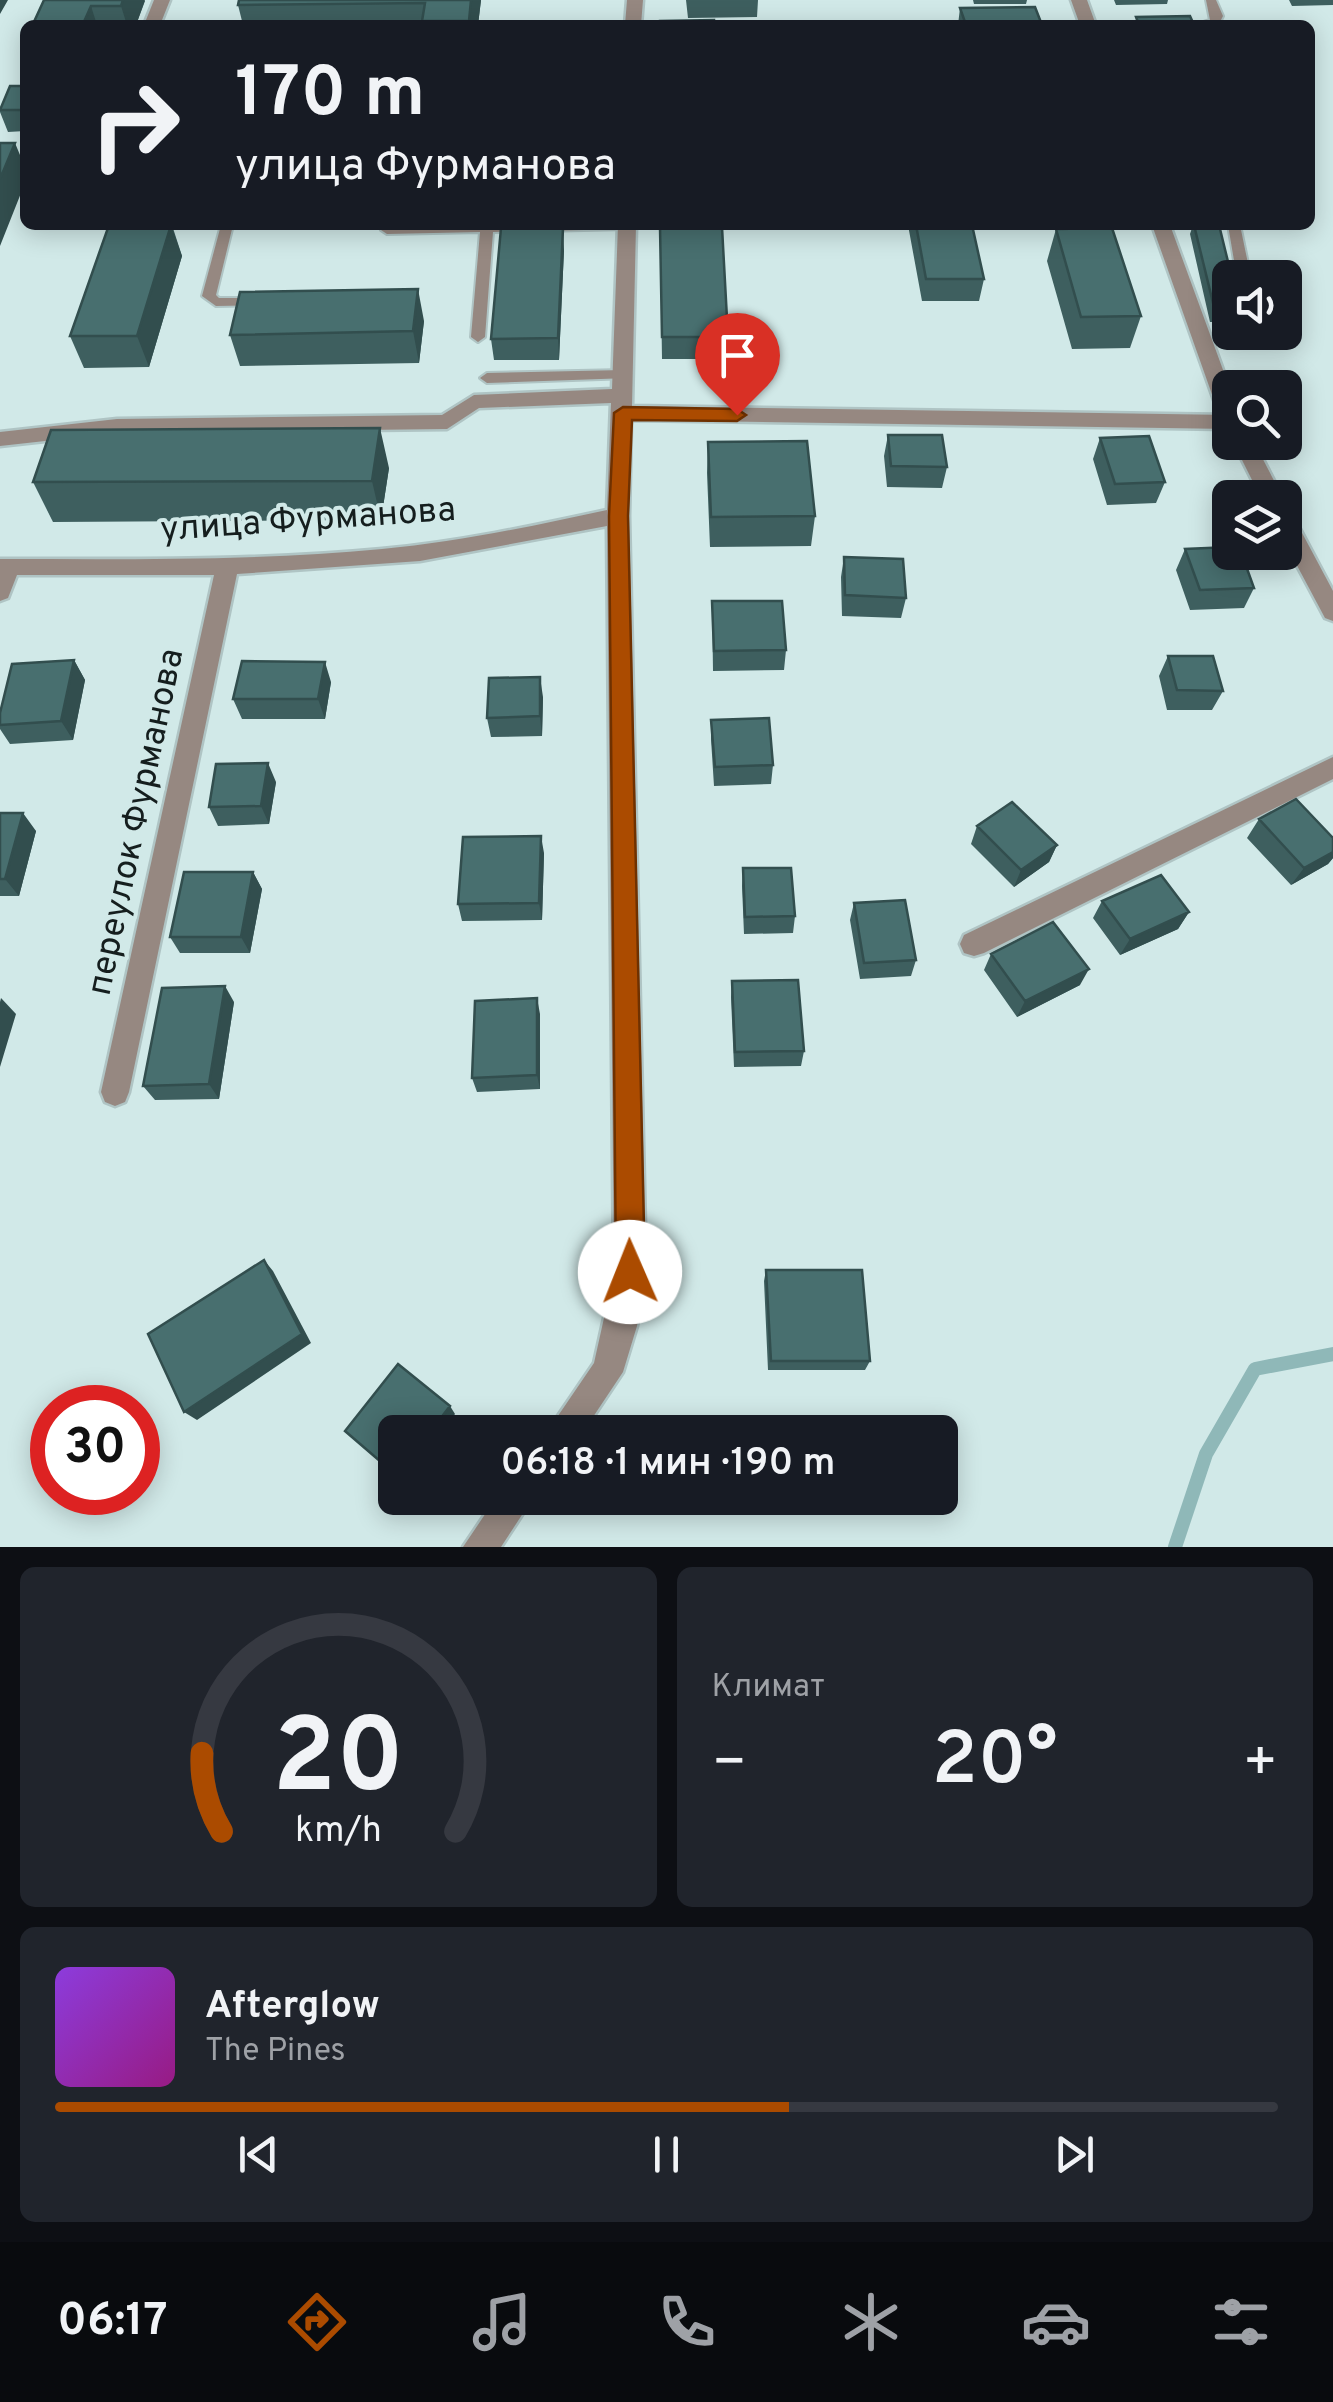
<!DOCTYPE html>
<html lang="ru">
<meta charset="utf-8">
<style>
:root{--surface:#171b24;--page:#20242c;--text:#f1f3f6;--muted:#9ea1a6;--line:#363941;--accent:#ab4b00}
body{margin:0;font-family:Overpass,sans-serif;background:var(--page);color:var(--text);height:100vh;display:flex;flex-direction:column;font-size:38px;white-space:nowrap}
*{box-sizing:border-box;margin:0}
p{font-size:32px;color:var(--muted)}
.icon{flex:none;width:55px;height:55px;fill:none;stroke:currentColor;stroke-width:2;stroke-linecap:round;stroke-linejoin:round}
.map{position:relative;height:1547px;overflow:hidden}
.details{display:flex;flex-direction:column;gap:20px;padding:20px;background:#0d0f14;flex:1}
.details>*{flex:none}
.top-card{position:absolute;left:20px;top:20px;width:1295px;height:210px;border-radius:15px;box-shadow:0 5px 25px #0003;background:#171b24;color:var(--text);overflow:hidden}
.controls{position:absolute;left:1212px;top:260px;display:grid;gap:20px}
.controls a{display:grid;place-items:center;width:90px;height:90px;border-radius:15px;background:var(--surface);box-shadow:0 5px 25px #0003;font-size:50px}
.speed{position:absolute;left:30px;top:1385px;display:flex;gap:20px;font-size:50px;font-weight:700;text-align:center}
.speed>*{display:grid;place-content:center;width:130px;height:130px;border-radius:50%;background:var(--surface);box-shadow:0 5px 25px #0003;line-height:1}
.speed .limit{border:15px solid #d22;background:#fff;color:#111}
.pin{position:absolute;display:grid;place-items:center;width:85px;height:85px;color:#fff;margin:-102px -42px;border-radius:50% 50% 50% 0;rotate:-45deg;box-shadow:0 0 10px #0007}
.pin .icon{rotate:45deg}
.me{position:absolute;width:110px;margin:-55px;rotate:359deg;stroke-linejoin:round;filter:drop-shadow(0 0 8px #0008)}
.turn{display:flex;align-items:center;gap:35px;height:210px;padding:0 50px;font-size:45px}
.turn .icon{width:130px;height:130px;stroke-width:2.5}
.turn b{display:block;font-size:70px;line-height:85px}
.big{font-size:75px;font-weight:600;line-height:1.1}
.details .widget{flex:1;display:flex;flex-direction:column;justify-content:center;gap:15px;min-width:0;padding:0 35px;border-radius:15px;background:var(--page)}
.details .dial{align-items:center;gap:0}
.dial svg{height:260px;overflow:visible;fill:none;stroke:var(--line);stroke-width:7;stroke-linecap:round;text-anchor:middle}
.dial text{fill:var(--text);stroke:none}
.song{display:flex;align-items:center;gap:30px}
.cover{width:120px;height:120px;border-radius:15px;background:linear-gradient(135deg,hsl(270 70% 55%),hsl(310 70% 35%))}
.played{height:10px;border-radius:5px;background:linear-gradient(90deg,var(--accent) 60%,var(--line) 60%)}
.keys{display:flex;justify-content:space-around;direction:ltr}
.heat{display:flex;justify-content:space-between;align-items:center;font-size:55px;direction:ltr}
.details .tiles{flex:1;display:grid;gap:20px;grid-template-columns:1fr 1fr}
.widget:last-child{grid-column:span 2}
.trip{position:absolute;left:378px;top:1415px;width:580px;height:100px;border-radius:15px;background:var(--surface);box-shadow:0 5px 25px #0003;font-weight:600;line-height:100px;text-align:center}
.tabs{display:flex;height:160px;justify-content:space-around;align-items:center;background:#090b0e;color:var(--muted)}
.tabs .icon{width:70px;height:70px}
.tabs .current{color:var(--accent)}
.tabs b{font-size:45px;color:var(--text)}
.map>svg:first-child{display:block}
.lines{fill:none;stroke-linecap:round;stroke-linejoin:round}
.stream{stroke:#8fb8b8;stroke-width:14}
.service-casing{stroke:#afc4c4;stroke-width:4}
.minor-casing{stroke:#afc4c4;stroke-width:5}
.tertiary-casing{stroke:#afc4c4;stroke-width:5}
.service{fill:#968881;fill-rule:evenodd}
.minor{fill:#968881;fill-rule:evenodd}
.tertiary{fill:#968881;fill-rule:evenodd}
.wall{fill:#3e5f5f}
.shaded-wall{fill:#324e4e}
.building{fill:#486f6f;stroke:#324e4e;stroke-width:2.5}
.route{fill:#ab4b00;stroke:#6f3100;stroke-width:2.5}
.labels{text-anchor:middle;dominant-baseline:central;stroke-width:8;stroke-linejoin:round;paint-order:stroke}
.street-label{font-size:35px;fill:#151e1e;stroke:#d1e9e8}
</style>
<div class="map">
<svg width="1333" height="1547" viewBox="0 0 1333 1547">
<rect width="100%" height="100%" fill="#d1e9e8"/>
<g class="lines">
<path class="stream" d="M1175 1547 1206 1454 1255 1369 1333 1354"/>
<defs>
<path id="service" d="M1206 0H1216L1223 16 1219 24 1194 25 1210 20Z
M221 225H233L216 295 219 298H258L265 302 263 305 216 306 202 296Z
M633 225 627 229 493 232 485 337 478 342 471 337 480 232 387 234 381 230 387 226Z
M1228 225H1240L1251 278H1237Z
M624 370 631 375 629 378 487 383 480 378 487 373Z"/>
<path id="minor" d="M154 0H170L160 25H144Z
M627 0H643L641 25H625Z
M618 225H636L632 406 1230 415V429L631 420 629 516 646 1273 637 1326 623 1372 583 1432H547L594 1363 614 1273 607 526 420 561 237 574 129 1092 125 1102 115 1106 105 1102 101 1092 214 575H17L8 598 0 601V559C127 559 255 561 382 549 458 542 533 526 607 510L611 403 479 408 447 429 117 433 0 446V432L117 419 442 415 474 395 612 389Z
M1333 757V779L984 953 974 956 964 953 960 944 964 935Z
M496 1498H533L501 1547H463Z"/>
<path id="tertiary" d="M1071 0H1087L1096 25H1080Z
M1152 225H1170L1230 389V424L1220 417Z
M1233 442H1254L1283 498H1261Z
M1285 514 1293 516 1333 591V621L1325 618 1285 543Z"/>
</defs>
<use href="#service" class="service-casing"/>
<use href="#minor" class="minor-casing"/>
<use href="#tertiary" class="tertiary-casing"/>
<use href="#service" class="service"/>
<use href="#minor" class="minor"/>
<use href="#tertiary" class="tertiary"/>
</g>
<path class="wall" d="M44 0 145 1 136 25H33Z
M481 0 478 25H243L238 5Z
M686 0H758L757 17 688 18Z
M973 0H1027L1026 4H974Z
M1114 0H1168L1167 4 1116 5Z
M1289 0H1333V5L1292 6Z
M960 8 1042 25H958Z
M25 86V131L8 132 0 112V108Z
M172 225 182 256 149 367 84 368 70 336Z
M908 225H972L984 279 979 301H922Z
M1193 225H1219L1230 278V322H1210L1190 234Z
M660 227 728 337 727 359H662Z
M1056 229 1141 316 1130 348 1072 349 1047 261Z
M564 250 559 360H494L491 339Z
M424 321 419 363 240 366 230 335Z
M888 435 947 467 942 488 887 487 884 456Z
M1100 438 1165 482 1156 503 1107 505 1093 459Z
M708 442 815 516 811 546 710 547 707 473Z
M389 468 381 520 53 522 33 482Z
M1185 549 1254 588 1244 608 1190 610 1176 570Z
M844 557 906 598 901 618 842 616 841 577Z
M712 601 786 650 784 670 713 671Z
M1168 656 1223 691 1212 710H1167L1159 676Z
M74 660 85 680 73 740 10 744 0 729V713Z
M331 682 325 719H242L233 699Z
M543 697 542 736 491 737 487 718Z
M711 720 773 765 771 784 714 786 711 739Z
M276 782 269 824 218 826 209 807Z
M0 813 36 831 19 896H0Z
M1259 819 1333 838V858L1328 864 1291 885 1247 838Z
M977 826 1057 845 1049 862 1014 887 971 844Z
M544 853 542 920 462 921 458 904Z
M743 868 795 916 793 933 744 934 742 886Z
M253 872 262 889 250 953H180L170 937Z
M1102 901 1189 912 1178 929 1120 955 1093 918Z
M854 903 916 960 911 976 860 979 850 920Z
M991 954 1080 985 1017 1017 984 970Z
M732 981 804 1051 801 1066 734 1067 731 997Z
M234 1002 219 1099 155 1100 143 1086Z
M540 1014V1089L477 1092 472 1078Z
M766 1270 870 1361 865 1370H768L764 1281Z"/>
<path class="shaded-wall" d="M0 0H8L0 14Z
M123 0H145L136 25H127L121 6Z
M471 0H481L478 25H469Z
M91 6 97 25H83V24Z
M15 143 25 167V183L0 246V179Z
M171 225 182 256 149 367 137 336Z
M563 228 564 250 559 360 558 338Z
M418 289 424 321 419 363 413 331Z
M380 428 389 468 381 520 372 481Z
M74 660 85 680 73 740 61 721Z
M325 662 331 682 325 719 318 699Z
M540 677 543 697 542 736 540 716Z
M268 763 276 782 269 824 261 806Z
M23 813 36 831 19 896 5 879Z
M541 836 544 853 542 920 539 903Z
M1057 845 1049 862 1014 887 1021 870Z
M1333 852V858L1328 864 1291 885 1304 868Z
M253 872 262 889 250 953 241 937Z
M1189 912 1178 929 1120 955 1130 939Z
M1089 969 1080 985 1017 1017 1025 1001Z
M225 986 234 1002 219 1099 209 1084Z
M1 998 16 1014 0 1067V1002Z
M537 998 540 1014V1089L537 1075Z
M264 1260 273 1271 311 1343 197 1420 184 1412Z
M450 1406 455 1414 442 1432H430Z"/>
<path class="building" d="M44 0H123L121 6H91L83 24H33Z
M239 0H471L469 21H422L425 3 238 5Z
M1035 7 1042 25H966L960 8Z
M1190 16 1194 25H1139L1136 17Z
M714 20V25H660V21Z
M10 86H25V110H0Z
M0 143H15L0 179Z
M109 225H171L137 336H70Z
M916 225H972L984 279H926Z
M1194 225H1219L1232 278H1230V311H1215Z
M660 227H722L728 337H662Z
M501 228H563L558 338 491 339Z
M1112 228 1141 316 1081 317 1056 229Z
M418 289 413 331 230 335 240 292Z
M380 428 372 481 33 482 51 430Z
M888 435H942L947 467 891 466Z
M1149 436 1165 482 1115 484 1100 438Z
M807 441 815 516 711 517 708 442Z
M1230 547V552H1241L1254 588 1200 590 1185 549Z
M844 557 903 559 906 598 845 595Z
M712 601H782L786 650 714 651Z
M1168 656H1213L1223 691 1177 690Z
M74 660 61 721 0 725V713L12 664Z
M242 661 325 662 318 699H233Z
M540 677V716L487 718 489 678Z
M769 718 773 765 715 767 711 720Z
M268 763 261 806 209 807 216 764Z
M1296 799 1333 838V852L1304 868 1259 819Z
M1012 802 1057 845 1021 870 977 826Z
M0 813H23L5 879H0Z
M541 836 539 903 458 904 463 837Z
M743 868H791L795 916 745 917Z
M184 872H253L241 937H170Z
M1161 875 1189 912 1130 939 1102 901Z
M905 900 916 960 864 963 854 903Z
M1053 922 1089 969 1025 1001 991 954Z
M798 980 804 1051 735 1052 732 981Z
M225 986 209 1084 143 1086 162 988Z
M537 998V1075L472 1078 475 1001Z
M264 1260 302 1334 184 1412 148 1334Z
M766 1270H862L870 1361H771Z
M398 1364 450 1406 430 1432H395V1474L345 1431Z"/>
<path class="route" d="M623 407 737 409 746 415 737 421 632 420 628 516 645 1272 640 1282 630 1287 621 1282 616 1272 609 516 614 413Z"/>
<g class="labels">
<g class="street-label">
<text transform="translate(308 521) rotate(-4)">улица Фурманова</text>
<text transform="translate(137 822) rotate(-78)">переулок Фурманова</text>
</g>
</g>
</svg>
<div class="controls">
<a><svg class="icon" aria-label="sound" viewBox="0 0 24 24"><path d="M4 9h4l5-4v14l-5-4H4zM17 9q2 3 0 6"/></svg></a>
<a><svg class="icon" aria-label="search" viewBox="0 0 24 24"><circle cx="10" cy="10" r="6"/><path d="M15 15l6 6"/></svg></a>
<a><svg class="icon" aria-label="layers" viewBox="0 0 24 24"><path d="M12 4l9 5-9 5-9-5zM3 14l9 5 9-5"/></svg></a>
</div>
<div class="speed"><div class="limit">30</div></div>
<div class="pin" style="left:737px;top:415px;background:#d93025"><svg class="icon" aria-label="arrive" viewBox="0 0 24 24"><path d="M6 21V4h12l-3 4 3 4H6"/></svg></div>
<svg class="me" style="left:630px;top:1272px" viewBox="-20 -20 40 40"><circle r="19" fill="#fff"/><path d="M0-13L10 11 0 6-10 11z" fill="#ab4b00"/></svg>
<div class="trip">06:18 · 1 мин · 190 m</div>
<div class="top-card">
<div class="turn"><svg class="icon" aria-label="right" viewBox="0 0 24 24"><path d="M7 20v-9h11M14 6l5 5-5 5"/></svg><div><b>170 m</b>улица Фурманова</div></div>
</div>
</div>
<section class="details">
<div class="tiles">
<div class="widget dial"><svg viewBox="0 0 100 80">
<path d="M14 69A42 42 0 1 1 86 69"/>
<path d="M14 69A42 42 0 0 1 8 45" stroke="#ab4b00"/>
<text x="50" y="56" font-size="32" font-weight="700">20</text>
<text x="50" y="72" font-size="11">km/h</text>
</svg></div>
<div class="widget"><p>Климат</p>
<div class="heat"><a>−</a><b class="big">20°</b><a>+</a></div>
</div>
<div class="widget">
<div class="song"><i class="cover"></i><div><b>Afterglow</b><p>The Pines</p></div></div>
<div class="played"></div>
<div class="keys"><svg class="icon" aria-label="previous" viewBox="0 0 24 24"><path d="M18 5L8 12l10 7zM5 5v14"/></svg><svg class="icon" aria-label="pause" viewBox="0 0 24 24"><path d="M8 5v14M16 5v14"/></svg><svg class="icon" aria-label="next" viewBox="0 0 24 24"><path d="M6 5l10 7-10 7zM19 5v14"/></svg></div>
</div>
</div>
</section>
<nav class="tabs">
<b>06:17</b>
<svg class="icon current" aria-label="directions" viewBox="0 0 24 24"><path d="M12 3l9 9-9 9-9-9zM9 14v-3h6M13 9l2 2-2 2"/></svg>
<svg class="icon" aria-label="music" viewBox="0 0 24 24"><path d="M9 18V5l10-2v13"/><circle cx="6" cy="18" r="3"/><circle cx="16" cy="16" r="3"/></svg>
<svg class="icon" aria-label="phone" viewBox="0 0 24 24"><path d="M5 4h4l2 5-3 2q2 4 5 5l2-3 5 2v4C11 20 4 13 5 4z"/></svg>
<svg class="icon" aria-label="climate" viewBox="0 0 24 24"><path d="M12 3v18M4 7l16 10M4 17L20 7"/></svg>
<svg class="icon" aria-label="car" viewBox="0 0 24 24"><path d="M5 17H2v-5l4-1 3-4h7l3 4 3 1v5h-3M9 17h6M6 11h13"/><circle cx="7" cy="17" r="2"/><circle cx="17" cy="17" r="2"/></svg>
<svg class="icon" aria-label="filters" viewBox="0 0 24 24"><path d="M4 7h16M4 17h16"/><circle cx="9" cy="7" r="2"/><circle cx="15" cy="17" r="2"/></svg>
</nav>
